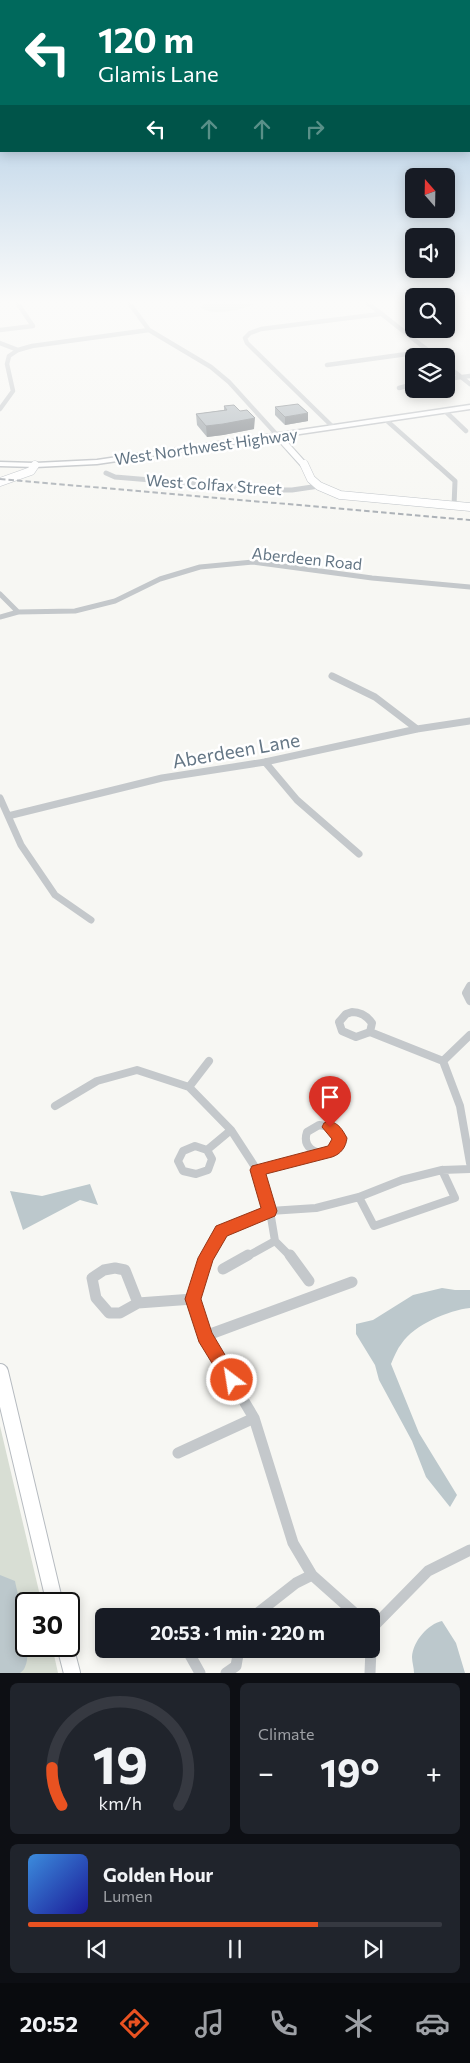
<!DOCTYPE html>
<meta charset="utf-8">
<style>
:root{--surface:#171b24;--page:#20242c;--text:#f1f3f6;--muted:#9ea1a6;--line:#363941;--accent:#e95221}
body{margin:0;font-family:Commissioner,sans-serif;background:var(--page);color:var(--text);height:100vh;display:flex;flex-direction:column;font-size:19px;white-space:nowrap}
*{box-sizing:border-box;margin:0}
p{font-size:16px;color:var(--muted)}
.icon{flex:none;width:28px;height:28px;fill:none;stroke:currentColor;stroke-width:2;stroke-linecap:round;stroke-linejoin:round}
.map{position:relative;height:1673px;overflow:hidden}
.details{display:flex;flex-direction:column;gap:10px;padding:10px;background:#0d0f14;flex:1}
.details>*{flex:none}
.banner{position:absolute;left:0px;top:0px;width:470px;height:152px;box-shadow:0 2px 12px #0003;background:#00695c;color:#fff;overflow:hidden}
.needle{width:32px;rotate:340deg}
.buttons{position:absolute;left:405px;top:168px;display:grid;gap:10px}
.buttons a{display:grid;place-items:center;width:50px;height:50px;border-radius:8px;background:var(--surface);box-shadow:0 2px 12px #0003;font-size:25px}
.speed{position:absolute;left:15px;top:1592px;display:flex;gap:10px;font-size:25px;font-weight:700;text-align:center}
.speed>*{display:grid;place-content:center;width:65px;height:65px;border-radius:50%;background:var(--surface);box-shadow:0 2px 12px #0003;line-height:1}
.speed .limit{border:2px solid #111;border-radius:8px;background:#fff;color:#111}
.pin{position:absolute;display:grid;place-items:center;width:42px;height:42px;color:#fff;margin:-51px -21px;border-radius:50% 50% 50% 0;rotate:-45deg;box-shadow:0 0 5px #0007}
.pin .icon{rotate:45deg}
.me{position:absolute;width:55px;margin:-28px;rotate:329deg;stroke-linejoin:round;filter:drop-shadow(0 0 4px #0008)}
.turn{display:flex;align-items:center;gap:18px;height:105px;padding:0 15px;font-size:22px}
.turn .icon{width:65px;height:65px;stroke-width:2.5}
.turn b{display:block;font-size:35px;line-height:42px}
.lanes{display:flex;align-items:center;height:48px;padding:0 15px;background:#0003;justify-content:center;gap:25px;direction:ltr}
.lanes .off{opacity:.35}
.big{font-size:38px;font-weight:700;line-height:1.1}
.details .tile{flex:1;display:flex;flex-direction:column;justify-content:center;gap:8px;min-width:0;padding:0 18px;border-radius:8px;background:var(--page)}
.details .dial{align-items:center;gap:0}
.dial svg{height:130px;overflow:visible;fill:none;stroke:var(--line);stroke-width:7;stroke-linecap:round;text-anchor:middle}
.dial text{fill:var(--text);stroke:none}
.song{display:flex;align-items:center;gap:15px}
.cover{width:60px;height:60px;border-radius:8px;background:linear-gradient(135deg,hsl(210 70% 55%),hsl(240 70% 35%))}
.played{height:5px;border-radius:2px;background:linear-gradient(90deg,var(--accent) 70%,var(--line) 70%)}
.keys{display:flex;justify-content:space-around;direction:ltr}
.heat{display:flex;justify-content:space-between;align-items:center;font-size:28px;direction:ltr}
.details .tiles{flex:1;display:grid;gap:10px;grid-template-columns:1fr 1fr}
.tile:last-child{grid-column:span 2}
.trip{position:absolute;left:95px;top:1608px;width:285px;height:50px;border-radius:8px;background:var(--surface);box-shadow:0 2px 12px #0003;font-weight:700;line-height:50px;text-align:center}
.dock{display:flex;height:80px;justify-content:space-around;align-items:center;background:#090b0e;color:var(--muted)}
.dock .icon{width:35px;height:35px}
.dock .active{color:var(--accent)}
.dock b{font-size:22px;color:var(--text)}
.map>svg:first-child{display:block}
.green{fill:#d8ded4}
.water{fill:#bcc8cc}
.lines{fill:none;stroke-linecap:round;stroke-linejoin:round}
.secondary-far2-casing{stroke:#b6bbc0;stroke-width:8}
.secondary-far1-casing{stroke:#b6bbc0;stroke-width:9}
.secondary-casing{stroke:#b6bbc0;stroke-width:18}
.primary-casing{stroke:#b7bbbf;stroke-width:3}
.street-far4{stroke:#c4c8cb;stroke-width:4.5}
.street-far3{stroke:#c4c8cb;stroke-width:5}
.street-far2{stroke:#c4c8cb;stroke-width:7}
.street-far1{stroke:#c4c8cb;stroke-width:8}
.street{stroke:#c4c8cb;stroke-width:11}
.secondary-far2{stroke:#fff;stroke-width:6}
.secondary-far1{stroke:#fff;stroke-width:8}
.secondary{stroke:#fff;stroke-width:16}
.primary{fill:#fff;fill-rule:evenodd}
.rail{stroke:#a4aab0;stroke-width:2;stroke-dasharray:5.5 3;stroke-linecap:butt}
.wall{fill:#929a9f}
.shaded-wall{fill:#777d82}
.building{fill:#aab3b9;stroke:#777d82}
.route{fill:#e95221;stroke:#973515}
.labels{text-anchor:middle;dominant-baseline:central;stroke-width:5;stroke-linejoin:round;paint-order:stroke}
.far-street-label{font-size:16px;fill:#647685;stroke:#fff}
.street-label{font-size:19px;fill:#647685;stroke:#fff}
</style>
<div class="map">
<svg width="470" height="1673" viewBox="0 0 470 1673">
<rect width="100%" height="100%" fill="#f7f7f3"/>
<path class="green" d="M205 304H254C241 310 213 317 200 307Z
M0 1426 42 1604H26V1646H52L58 1673H0Z"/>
<path class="water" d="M90 1184 98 1205 80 1200 23 1230 10 1191 42 1196Z
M442 1288 455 1290H470V1308C449 1310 414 1325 402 1343 397 1349 394 1357 391 1364L419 1433 457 1495 450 1507 426 1477 412 1441 379 1380 375 1365 356 1334V1324L373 1320 413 1295Z
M0 1575 15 1581C19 1601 33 1651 25 1667 24 1670 22 1671 20 1673H0Z
M442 1621 456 1643 465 1673H414C414 1668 412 1662 412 1657 413 1641 428 1624 442 1621Z"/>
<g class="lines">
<defs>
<path id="secondary-far2" d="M278 436 305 466"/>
<path id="secondary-far1" d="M304 464 311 479 319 486 340 495 470 507
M0 482 31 471 35 465"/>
<path id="secondary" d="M0 1372 55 1604
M65 1646 72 1673"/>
<path id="primary" d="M470 405V409L97 464 35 467 0 466V462L35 463 97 460Z"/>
</defs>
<use href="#secondary-far2" class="secondary-far2-casing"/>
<use href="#secondary-far1" class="secondary-far1-casing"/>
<use href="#secondary" class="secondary-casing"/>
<use href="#primary" class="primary-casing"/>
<path class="street-far4" d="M130 304 149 330 211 367 229 382 278 436
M369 304 435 356
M0 330 33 326 18 304
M0 343 18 350
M327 365 429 351
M446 365 470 384
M446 379 470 376
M399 388 414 384
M0 409 13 391 7 364 9 356 18 350 32 346 149 330
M445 411 466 431
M386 420 438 466
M333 427 247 343 245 338 250 333 261 329 380 314"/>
<path class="street-far3" d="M436 464 455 481 454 506
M106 473 115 477 272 490H292L319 486
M0 594 18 612
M0 617 18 612 75 611 115 601 160 579 200 567 253 562 372 578 470 587"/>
<path class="street-far2" d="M332 676 375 697 417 729
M265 762 297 800 359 854
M0 798 21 845 55 895 91 920
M8 816 162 778 265 762 417 729 470 721"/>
<path class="street-far1" d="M470 986 466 993 470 1001
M352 1012C361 1012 367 1016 372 1023L370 1032 356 1037 342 1031 339 1022 346 1014Z
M370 1032 443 1061 460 1106 470 1163
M443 1061 470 1035
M189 1087 209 1061
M55 1106 97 1081 137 1070 189 1087 231 1130 257 1170 270 1211 275 1241 246 1257
M319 1125 330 1127 338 1134 339 1143 328 1152C315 1155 302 1147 307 1132Z
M195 1146 207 1150 212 1159 208 1170 196 1174 183 1171 178 1161 183 1151Z
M207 1150 231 1130
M257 1170 319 1153
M359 1197 374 1226 455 1198 442 1170
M275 1241 291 1257
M207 1257 221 1231 270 1211 316 1208 359 1197 402 1180 442 1170 470 1169"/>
<path class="street" d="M207 1255 193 1299 205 1336 254 1418 293 1543 312 1575 358 1616
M290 1255 309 1281
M115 1268 125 1270 138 1303 120 1313H109L96 1298 92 1278 104 1270Z
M223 1269 248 1255
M138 1303 193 1299
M205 1336 352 1282
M178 1453 254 1418
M254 1616 296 1583 312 1575
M371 1637 372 1628 428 1571 470 1550
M192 1649 190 1655 200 1673
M226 1673 236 1666 239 1649
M370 1673 371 1649"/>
<use href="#secondary-far2" class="secondary-far2"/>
<use href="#secondary-far1" class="secondary-far1"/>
<use href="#secondary" class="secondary"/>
<use href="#primary" class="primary"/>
<path class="rail" d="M0 479 470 520"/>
</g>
<path class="wall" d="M224 406 254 429 223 435 207 437 197 425 196 414 224 410Z
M275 407 308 421 285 425 275 415Z"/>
<path class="shaded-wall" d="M308 413V421L285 425V417Z
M255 418 254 429 223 435 207 437 206 426Z"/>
<path class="building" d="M298 404 308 413 285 417 275 407Z
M234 405 240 411 247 410 255 418 223 424 206 426 196 414 227 410 224 406Z"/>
<linearGradient id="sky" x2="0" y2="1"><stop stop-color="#96bcdd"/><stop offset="0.56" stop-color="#fbfbfa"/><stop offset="1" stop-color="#fbfbfa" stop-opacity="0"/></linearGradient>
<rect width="470" height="539" fill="url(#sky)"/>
<path class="route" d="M330 1121C339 1124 342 1129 347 1138 346 1147 341 1154 332 1157L266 1174 277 1211 275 1216 227 1236 213 1260 201 1299 212 1333 240 1380 238 1386 232 1388 226 1386 199 1342 185 1299 198 1258 216 1226 261 1208 250 1170 252 1166 328 1146 332 1139 322 1127 324 1123Z"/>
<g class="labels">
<g class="far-street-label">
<text transform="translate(206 446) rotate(-8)">West Northwest Highway</text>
<text transform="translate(214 484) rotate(4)">West Colfax Street</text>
<text transform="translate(307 558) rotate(6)">Aberdeen Road</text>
</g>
<g class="street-label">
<text transform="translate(236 750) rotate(-10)">Aberdeen Lane</text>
</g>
</g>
</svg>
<div class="buttons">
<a><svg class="needle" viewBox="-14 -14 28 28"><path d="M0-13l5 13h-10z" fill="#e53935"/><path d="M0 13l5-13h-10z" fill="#9ea1a6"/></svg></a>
<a><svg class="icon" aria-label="sound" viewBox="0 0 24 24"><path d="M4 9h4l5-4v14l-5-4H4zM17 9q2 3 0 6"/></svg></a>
<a><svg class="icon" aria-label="search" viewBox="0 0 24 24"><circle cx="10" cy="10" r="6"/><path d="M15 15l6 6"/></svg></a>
<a><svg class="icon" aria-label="layers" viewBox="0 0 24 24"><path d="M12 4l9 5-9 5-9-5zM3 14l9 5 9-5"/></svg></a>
</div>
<div class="speed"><div class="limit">30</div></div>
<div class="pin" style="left:330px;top:1127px;background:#d93025"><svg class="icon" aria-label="arrive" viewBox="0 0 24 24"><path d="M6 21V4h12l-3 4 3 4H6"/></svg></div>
<svg class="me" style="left:232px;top:1380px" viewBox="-20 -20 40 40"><circle r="17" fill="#e95221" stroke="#fff" stroke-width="3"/><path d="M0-11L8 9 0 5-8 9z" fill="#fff"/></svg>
<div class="trip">20:53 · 1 min · 220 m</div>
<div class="banner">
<div class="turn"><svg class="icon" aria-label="left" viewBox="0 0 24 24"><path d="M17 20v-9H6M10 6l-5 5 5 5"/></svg><div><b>120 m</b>Glamis Lane</div></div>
<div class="lanes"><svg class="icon" aria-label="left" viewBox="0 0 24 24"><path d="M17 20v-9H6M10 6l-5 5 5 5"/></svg><svg class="icon off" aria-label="ahead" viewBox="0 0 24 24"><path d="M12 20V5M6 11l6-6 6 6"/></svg><svg class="icon off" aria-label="ahead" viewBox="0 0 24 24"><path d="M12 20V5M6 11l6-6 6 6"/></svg><svg class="icon off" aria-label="right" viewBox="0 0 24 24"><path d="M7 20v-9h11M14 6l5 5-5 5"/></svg></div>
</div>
</div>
<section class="details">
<div class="tiles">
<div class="tile dial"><svg viewBox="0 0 100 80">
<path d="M14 69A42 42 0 1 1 86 69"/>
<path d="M14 69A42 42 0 0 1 8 46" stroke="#e95221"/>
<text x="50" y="56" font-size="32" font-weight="700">19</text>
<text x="50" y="72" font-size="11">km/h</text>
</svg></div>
<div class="tile"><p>Climate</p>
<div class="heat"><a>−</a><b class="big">19°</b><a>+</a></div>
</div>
<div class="tile">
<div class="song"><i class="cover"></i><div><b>Golden Hour</b><p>Lumen</p></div></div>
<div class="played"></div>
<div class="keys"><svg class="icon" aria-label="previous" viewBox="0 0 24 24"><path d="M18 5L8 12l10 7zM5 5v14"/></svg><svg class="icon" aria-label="pause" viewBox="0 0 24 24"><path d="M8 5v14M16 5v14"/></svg><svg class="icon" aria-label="next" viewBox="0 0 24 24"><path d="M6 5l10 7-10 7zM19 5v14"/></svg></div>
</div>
</div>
</section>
<nav class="dock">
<b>20:52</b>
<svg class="icon active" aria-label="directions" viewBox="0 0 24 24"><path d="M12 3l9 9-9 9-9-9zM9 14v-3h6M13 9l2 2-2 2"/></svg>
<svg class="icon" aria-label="music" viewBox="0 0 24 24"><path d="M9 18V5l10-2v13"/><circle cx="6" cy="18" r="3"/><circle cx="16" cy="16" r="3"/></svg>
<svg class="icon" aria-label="phone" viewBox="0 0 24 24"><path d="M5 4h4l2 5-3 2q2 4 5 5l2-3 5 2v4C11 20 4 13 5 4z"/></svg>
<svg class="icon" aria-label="climate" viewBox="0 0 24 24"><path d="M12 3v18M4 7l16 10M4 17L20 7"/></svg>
<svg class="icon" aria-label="car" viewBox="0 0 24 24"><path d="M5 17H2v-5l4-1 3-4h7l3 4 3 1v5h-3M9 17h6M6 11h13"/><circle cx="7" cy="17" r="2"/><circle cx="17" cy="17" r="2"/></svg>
</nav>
